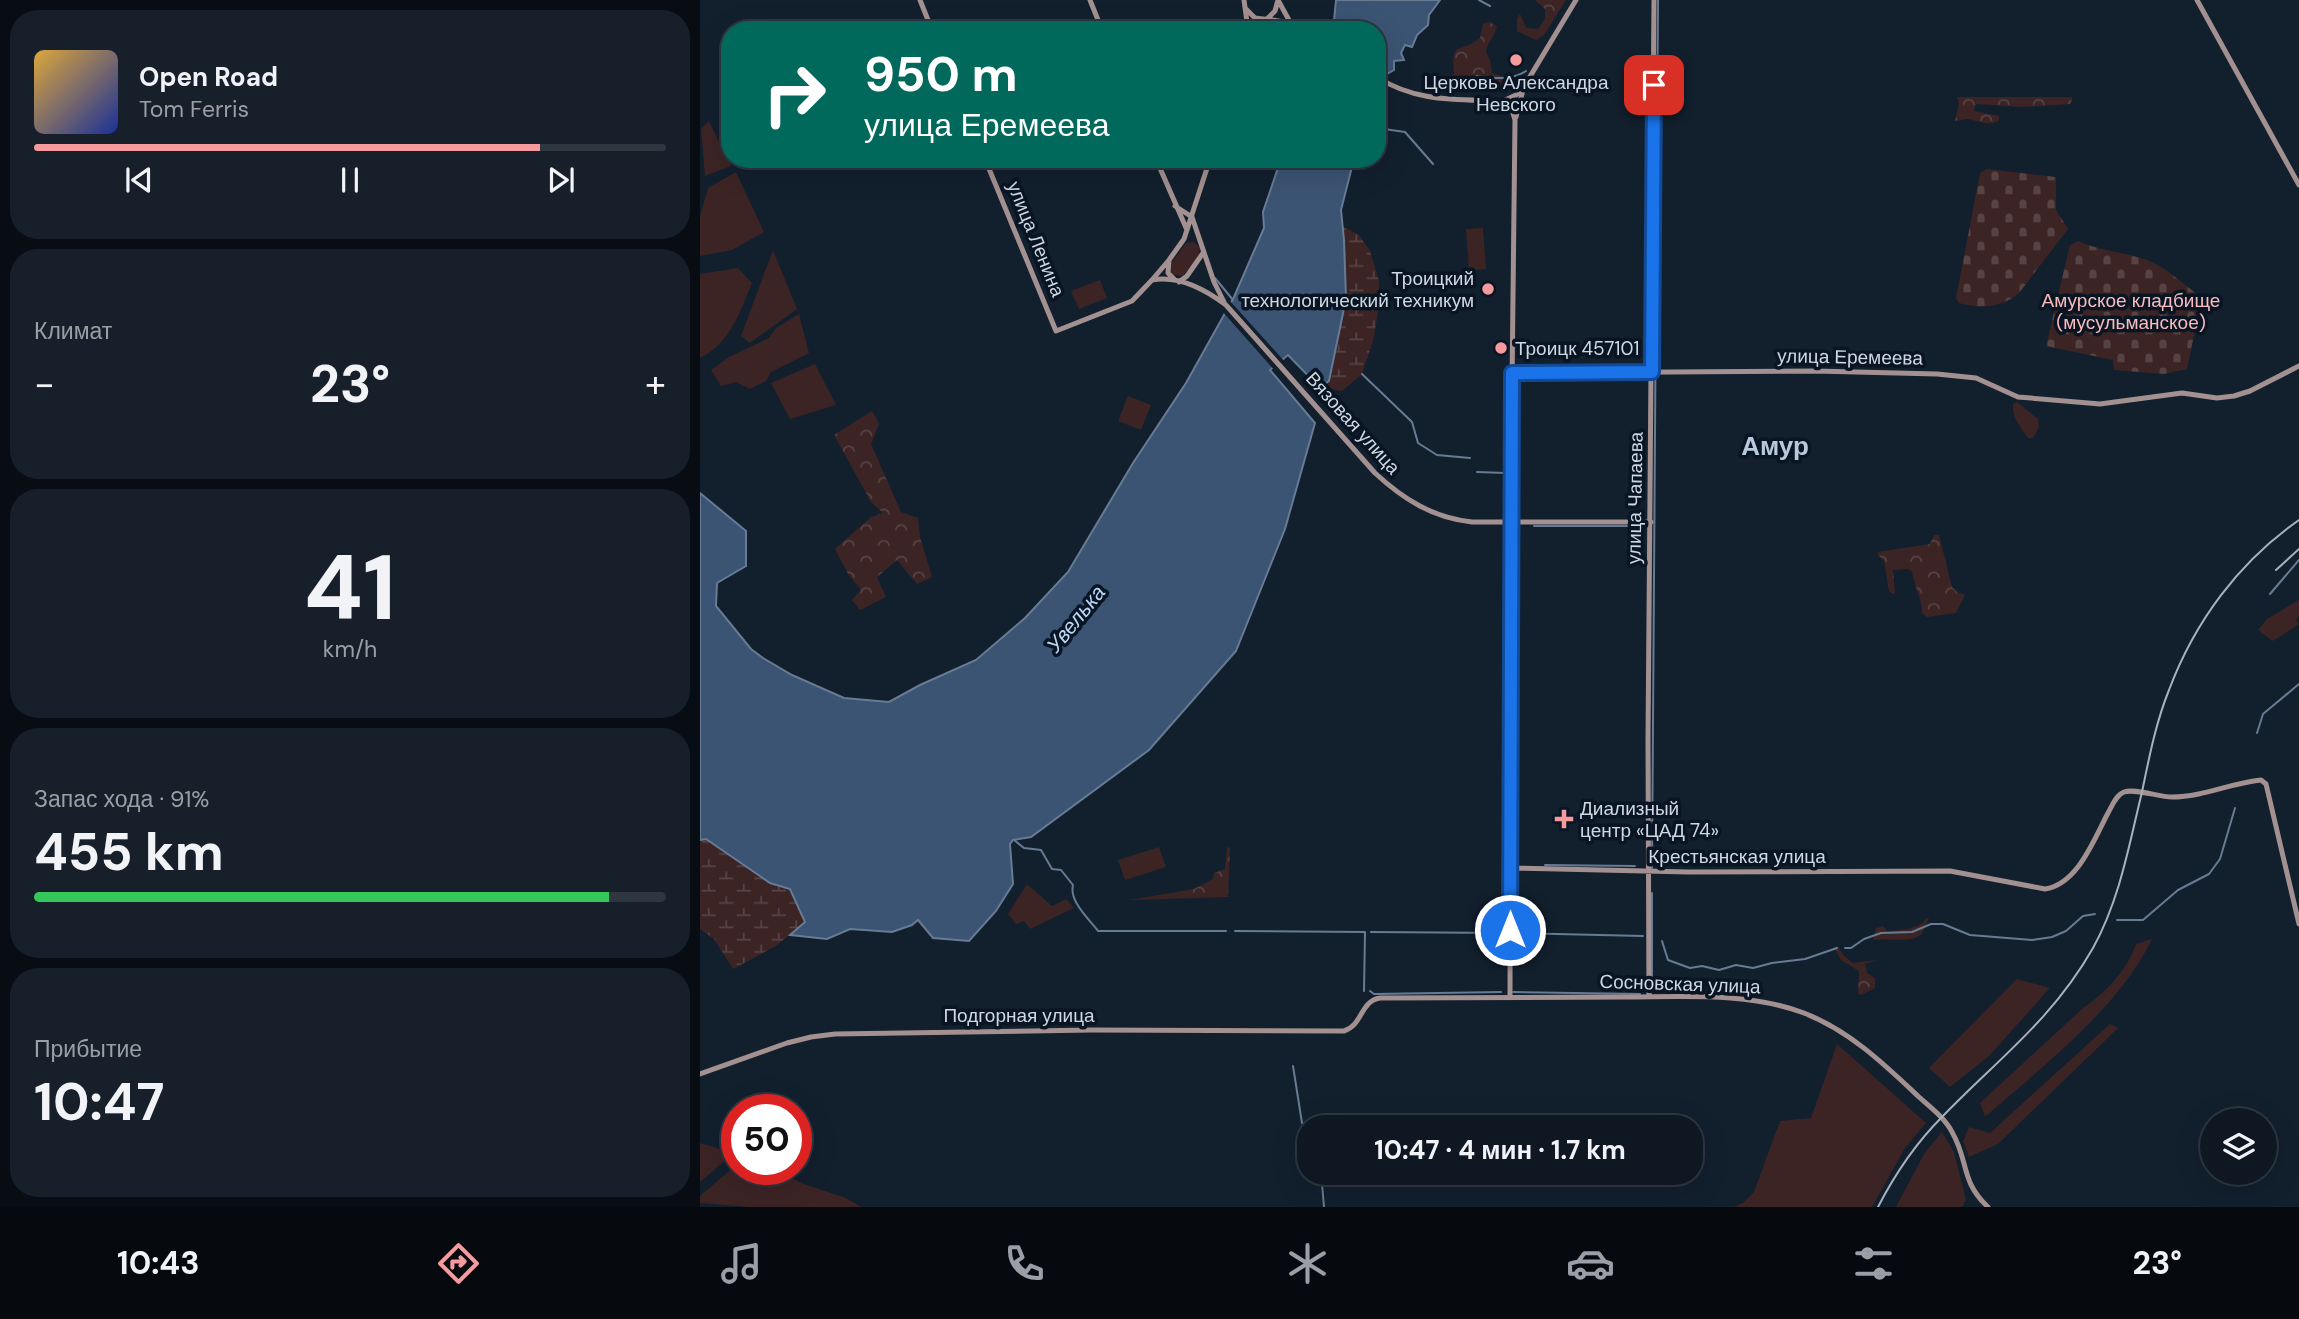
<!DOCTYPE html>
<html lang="ru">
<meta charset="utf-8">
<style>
:root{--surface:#0e1722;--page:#17202a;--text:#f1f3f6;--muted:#9b9fa5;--line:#2e3640;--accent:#f59b9e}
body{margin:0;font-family:"DM Sans",sans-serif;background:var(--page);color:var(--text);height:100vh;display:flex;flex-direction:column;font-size:26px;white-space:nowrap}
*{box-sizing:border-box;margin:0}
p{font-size:23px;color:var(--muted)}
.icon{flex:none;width:38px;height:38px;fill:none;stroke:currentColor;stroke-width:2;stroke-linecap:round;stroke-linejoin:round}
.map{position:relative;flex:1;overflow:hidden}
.sheet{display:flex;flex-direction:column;gap:10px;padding:10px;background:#080d13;width:700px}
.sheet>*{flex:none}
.guide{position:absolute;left:21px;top:21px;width:665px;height:147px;border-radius:28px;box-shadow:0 7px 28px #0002,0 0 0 2px var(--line);background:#00695c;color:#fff;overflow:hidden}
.controls{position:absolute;left:1500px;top:1108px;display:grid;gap:14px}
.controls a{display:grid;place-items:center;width:77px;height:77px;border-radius:50%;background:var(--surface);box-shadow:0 7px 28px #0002,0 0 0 2px var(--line);font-size:35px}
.speed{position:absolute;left:21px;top:1094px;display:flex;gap:14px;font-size:35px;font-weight:700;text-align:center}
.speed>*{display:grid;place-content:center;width:91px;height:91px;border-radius:50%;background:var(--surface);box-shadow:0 7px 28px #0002,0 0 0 2px var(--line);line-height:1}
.speed .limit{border:10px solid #d22;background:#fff;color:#111}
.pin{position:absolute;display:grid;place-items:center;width:60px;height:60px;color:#fff;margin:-30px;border-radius:14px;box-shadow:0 4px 10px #0006}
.me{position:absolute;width:77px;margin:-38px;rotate:0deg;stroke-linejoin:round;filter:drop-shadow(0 0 5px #0008)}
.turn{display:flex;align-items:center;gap:24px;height:147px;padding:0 28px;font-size:32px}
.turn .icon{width:91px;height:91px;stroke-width:2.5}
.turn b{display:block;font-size:49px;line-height:60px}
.big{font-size:52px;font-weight:700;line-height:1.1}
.sheet .tile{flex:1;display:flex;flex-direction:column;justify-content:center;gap:10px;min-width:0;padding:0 24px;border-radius:28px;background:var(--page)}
.sheet .dial{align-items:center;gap:0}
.dial b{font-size:91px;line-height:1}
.song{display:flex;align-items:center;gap:21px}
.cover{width:84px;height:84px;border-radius:10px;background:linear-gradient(135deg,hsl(40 70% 55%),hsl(230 70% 35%))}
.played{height:7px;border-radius:4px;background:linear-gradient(90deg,var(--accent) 80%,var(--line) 80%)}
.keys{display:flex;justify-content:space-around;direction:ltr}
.heat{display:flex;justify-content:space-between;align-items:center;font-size:38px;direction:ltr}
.charge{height:10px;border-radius:5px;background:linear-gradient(90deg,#34c759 91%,var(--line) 0)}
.trip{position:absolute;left:597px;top:1115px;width:406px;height:70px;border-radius:28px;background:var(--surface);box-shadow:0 7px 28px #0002,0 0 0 2px var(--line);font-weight:700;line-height:70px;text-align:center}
.tabs{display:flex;height:112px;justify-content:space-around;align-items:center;background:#06090e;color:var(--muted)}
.tabs .icon{width:49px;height:49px}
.tabs .current{color:var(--accent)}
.tabs b{font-size:32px;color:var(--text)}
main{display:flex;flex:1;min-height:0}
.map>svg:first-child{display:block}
.green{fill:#3c2425}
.forest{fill:url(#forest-crowns)}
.wetland{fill:url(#wetland-marsh)}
.cemetery{fill:url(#cemetery-stones)}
.water{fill:#3b5473;stroke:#677b94;stroke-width:2}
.pier{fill:#121f2d}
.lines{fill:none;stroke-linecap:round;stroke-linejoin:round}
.stream{stroke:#677b94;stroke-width:2}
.secondary{stroke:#a39090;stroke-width:5}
.rail{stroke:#a8b1bd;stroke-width:2}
.route-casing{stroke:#114b97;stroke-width:18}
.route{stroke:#1a73e8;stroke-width:12}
.poi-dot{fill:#f59b9e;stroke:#091523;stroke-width:2.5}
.labels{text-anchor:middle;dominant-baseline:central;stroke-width:7;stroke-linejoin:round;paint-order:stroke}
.poi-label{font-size:19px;fill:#cfd7e2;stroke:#091523;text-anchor:start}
.street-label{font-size:19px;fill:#cfd7e2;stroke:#091523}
.park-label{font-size:19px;fill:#f9bbbc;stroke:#091523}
.water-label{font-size:21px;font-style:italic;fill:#bdd7f8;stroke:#091523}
.district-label{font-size:26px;font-weight:bold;fill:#b8c9dd;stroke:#091523}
</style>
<main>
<section class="sheet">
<div class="tile">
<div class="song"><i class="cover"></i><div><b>Open Road</b><p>Tom Ferris</p></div></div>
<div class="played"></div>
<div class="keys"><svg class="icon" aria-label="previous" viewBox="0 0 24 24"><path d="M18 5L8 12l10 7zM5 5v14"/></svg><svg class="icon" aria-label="pause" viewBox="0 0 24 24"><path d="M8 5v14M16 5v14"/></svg><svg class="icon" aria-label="next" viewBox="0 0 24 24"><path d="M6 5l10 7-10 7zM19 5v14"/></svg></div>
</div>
<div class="tile"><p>Климат</p>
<div class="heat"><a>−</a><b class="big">23°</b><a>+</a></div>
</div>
<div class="tile dial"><b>41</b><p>km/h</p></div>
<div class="tile"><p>Запас хода · 91%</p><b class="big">455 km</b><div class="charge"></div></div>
<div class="tile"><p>Прибытие</p><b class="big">10:47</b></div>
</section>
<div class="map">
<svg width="1599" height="1207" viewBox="0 0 1599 1207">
<defs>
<pattern id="forest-crowns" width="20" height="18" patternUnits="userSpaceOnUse" patternTransform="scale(1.75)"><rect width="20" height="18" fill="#3c2425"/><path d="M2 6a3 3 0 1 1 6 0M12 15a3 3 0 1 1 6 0" fill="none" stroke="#574344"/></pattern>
<pattern id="wetland-marsh" width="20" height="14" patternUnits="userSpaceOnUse" patternTransform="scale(1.75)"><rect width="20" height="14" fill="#3c2425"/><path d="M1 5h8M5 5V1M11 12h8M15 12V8" fill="none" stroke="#574344"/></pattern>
<pattern id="cemetery-stones" width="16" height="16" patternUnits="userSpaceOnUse" patternTransform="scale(1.75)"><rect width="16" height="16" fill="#3c2425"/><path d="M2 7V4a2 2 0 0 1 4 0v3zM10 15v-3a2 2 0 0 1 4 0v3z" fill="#574344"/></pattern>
</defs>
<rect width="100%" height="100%" fill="#121f2d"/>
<path class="green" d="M9 121 31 166 5 176 1 129Z
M36 172 64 232 32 250 0 256V216L8 188Z
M783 228 786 269 769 271 766 229Z
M494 242 500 248 498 257 483 276 472 275 470 265 486 243Z
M73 250 97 309 50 343 41 336Z
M38 268 52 283C40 312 30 344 0 358V274Z
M400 280 407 298 379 309 371 291Z
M99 314 109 353 71 372 66 381 50 389 36 382 21 386 11 370 29 357 69 338 76 328Z
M115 364 136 405 90 419 71 383Z
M428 396 451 405 441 430 418 421Z
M1317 402 1338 419 1339 427 1333 438H1328C1320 426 1312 419 1313 404Z
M1599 600V616L1596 619 1599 624 1573 641 1558 630 1567 619Z
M459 847 466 867 425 880 418 860Z
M327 884 352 906 366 899 374 908 330 929 324 921 316 924 308 914Z
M1227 918 1229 919C1226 924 1224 932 1220 935 1212 943 1186 938 1173 940L1176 928 1183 926 1187 931C1201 930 1218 930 1227 918Z
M1452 939C1419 1008 1342 1067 1285 1117L1280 1103 1383 1008C1406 993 1427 970 1436 944Z
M1317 979 1350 988 1289 1056 1250 1087 1229 1068Z
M1410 1024 1418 1028 1298 1144 1269 1157 1263 1141 1269 1127 1290 1133Z
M1137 1044 1226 1123 1205 1148 1172 1207H1034L1043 1203 1054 1192 1080 1121 1111 1118Z
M1242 1132 1254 1152 1266 1200 1262 1207H1196L1224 1154Z
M0 1143 24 1150 27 1159 0 1182Z
M37 1164V1169L77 1171 104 1184 146 1198 161 1207H49L0 1203V1196Z"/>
<path class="forest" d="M835 0H866L844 35 836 40 817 31V18L820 14 826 28 838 29 845 19V9Z
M789 22 797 26C795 37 787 42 786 52L790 60 792 73 804 77 808 82 805 89H764L756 86 747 90 743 77 754 74C751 38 759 55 780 38L783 24Z
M1257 97H1372L1371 104 1323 107 1276 104 1274 111 1299 116V121C1286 126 1280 121 1268 119 1264 119 1260 120 1255 121L1259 103Z
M172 411 179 424 171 444 201 512 218 518 220 537 232 577 217 584 197 560 177 577 186 597 160 610 152 600 161 590 148 574 135 549 171 517 183 513 171 502 134 435Z
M1234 535H1239L1252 587 1257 592 1265 595 1256 613 1227 617 1222 613C1222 598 1214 586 1212 571L1207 569 1193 570 1195 593 1193 594 1189 591 1184 561 1178 555V552L1230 544Z
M530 847 528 897 430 900 494 889 513 879 514 873 525 869 527 848Z
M1134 947H1138L1144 956 1153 963 1177 960 1165 964 1167 973 1175 978V988L1161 995 1158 994 1159 971 1141 960Z"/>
<path class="wetland" d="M642 226 659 235 670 251 679 281 678 313 673 341 662 374 642 391 620 388 629 381 646 299Z
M6 839 70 883 90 889 105 922 76 946 33 969 14 939 0 929V840Z"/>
<path class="cemetery" d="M1287 169 1356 177V210L1368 229 1319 293C1301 308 1281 309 1259 303L1256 298 1280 173Z
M1378 241C1400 251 1424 252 1447 260 1466 267 1482 283 1498 295L1499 311 1487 369 1464 374 1414 370 1413 360 1346 346 1370 245Z"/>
<path class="water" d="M636 0H740L729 15 728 25 717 35 712 47 705 45 701 53 704 60 694 61V70L687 74 677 89V30H630L634 21Z
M581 159H654L641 210 644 240 646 299 629 381 620 388 588 355 570 370 615 423 585 529 536 651 449 750 331 837 313 840 310 844 313 884 296 911 269 941 233 938 218 920 212 925 192 932 150 929 127 939 90 935 105 922 90 889 70 883 6 839 0 840V493L46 531V566L17 583 16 606 51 649 63 658 92 675 144 698 189 702 220 685 276 660 325 618 368 572 433 463 486 383 534 297 564 228 563 212Z"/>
<path class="pier" d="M530 301 585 362 574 370 575 371 522 311Z"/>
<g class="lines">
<path class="stream" d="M779 0 790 6
M777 76C794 78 810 81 826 71
M840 80 885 82
M677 128 705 132 733 164
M515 278 533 300
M662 374 712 422 718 443 737 455 770 458
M777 472 806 473
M814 495 815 442
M834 526H944
M1570 594 1599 560
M1557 733 1563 714 1599 684
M314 840 324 848 341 850 352 869 361 870 373 885C369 901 388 918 398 931H526
M845 865 935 866
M952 868 958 0
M952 893V990
M1417 920H1443L1478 890 1509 874 1520 859 1535 808
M535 931 665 932 664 991
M671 932 806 933
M814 933 943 936
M962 941 968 960 990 968 1002 966 1019 970 1036 965 1053 968 1072 963 1105 959 1137 948
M1145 948H1151L1164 939 1181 933 1212 932 1231 924H1243L1270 935 1332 940 1352 937 1366 931 1383 916 1395 914
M670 991 674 994 801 992
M813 992 940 994
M593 1066 602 1123 610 1127
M621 1172 624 1207"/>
<path class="secondary" d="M220 0 232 30
M390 0 402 30
M544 0 548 30
M578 0 590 22
M1497 0 1599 185
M546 9 555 18C574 21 584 19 602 30
M568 18 575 11 578 0
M677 77C717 103 758 99 803 101L816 95 825 85 876 0
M803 101 812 110 815 120 811 474 810 997
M816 117 823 90
M285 159 356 331 432 301 452 280 469 260 484 239 510 159
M456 159 487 230
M475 206 492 217 514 282 524 302
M469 260 468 273 474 279
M452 280C478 275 506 290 526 305L675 473C703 499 733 518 772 522H951
M479 282 487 276 503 253
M812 373 1115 371 1237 374 1276 378 1318 397 1400 404 1482 393 1517 398 1534 396 1550 391 1599 366
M810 868 988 872 1250 871 1345 889C1378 884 1394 839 1408 813 1412 806 1416 795 1424 792 1434 788 1459 797 1472 797 1503 797 1531 783 1561 780L1566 784 1599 924
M949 997 948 740 954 0
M0 1074 87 1043 111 1037 135 1034 392 1030 644 1031C663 1025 660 1001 680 998 761 997 843 997 925 997 983 997 1049 992 1104 1013 1150 1031 1184 1064 1219 1097 1230 1107 1245 1118 1252 1132 1269 1161 1260 1181 1288 1207"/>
<path class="rail" d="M1576 570 1599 549
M1178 1207C1195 1174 1216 1143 1242 1117 1298 1059 1352 1020 1393 948 1420 899 1429 845 1442 792 1449 758 1456 722 1469 690 1495 621 1539 562 1599 520"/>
</g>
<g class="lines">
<defs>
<path id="route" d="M810 930 812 373 952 372 954 85"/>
</defs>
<use href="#route" class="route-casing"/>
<use href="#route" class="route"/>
</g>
<g class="poi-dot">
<circle cx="816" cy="60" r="7"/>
<circle cx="788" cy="289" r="7"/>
<circle cx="801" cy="348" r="7"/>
<path d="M860.5 808.5h7v7h7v7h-7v7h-7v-7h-7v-7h7z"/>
</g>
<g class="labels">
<g class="poi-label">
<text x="816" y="82" text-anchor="middle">Церковь Александра<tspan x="816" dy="22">Невского</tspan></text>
<text x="774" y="278" text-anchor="end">Троицкий<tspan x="774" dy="22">технологический техникум</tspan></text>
<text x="815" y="348">Троицк 457101</text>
<text x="880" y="808">Диализный<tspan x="880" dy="22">центр «ЦАД 74»</tspan></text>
</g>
<g class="street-label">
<text transform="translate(336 239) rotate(68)">улица Ленина</text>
<text transform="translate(1150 357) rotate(1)">улица Еремеева</text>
<text transform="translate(653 423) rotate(48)">Вязовая улица</text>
<text transform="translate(935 498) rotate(-89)">улица Чапаева</text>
<text x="1037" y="856">Крестьянская улица</text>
<text transform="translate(980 984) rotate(2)">Сосновская улица</text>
<text x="319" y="1015">Подгорная улица</text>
</g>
<g class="park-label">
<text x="1431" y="300">Амурское кладбище<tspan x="1431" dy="22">(мусульманское)</tspan></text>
</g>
<g class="water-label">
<text transform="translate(376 619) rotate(-51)">Увелька</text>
</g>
<g class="district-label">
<text x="1075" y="446">Амур</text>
</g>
</g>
</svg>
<div class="controls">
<a><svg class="icon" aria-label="layers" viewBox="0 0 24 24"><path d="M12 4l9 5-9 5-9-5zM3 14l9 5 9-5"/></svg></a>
</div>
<div class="speed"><div class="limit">50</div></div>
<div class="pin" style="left:954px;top:85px;background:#d93025"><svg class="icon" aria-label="arrive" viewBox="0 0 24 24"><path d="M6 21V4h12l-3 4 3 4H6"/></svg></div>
<svg class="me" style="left:810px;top:930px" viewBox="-20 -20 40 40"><circle r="17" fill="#1a73e8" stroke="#fff" stroke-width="3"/><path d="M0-11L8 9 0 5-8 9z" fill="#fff"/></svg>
<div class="trip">10:47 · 4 мин · 1.7 km</div>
<div class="guide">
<div class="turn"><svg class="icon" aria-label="right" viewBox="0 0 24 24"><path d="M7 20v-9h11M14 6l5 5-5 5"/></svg><div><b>950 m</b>улица Еремеева</div></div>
</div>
</div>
</main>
<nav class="tabs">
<b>10:43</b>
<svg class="icon current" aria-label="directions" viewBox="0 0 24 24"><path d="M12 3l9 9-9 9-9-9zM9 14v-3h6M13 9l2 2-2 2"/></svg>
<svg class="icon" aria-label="music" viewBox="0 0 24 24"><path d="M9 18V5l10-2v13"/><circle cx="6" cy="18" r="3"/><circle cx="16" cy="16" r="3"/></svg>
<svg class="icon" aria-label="phone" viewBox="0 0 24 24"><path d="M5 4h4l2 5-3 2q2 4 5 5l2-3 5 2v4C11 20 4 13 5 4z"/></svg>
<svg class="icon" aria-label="climate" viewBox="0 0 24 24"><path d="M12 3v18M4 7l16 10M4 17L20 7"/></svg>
<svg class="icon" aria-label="car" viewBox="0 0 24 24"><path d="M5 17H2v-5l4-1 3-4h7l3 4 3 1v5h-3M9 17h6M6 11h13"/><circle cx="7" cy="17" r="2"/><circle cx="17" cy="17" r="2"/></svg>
<svg class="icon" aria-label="filters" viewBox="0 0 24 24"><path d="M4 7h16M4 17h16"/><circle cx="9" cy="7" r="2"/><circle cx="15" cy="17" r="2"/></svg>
<b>23°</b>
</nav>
